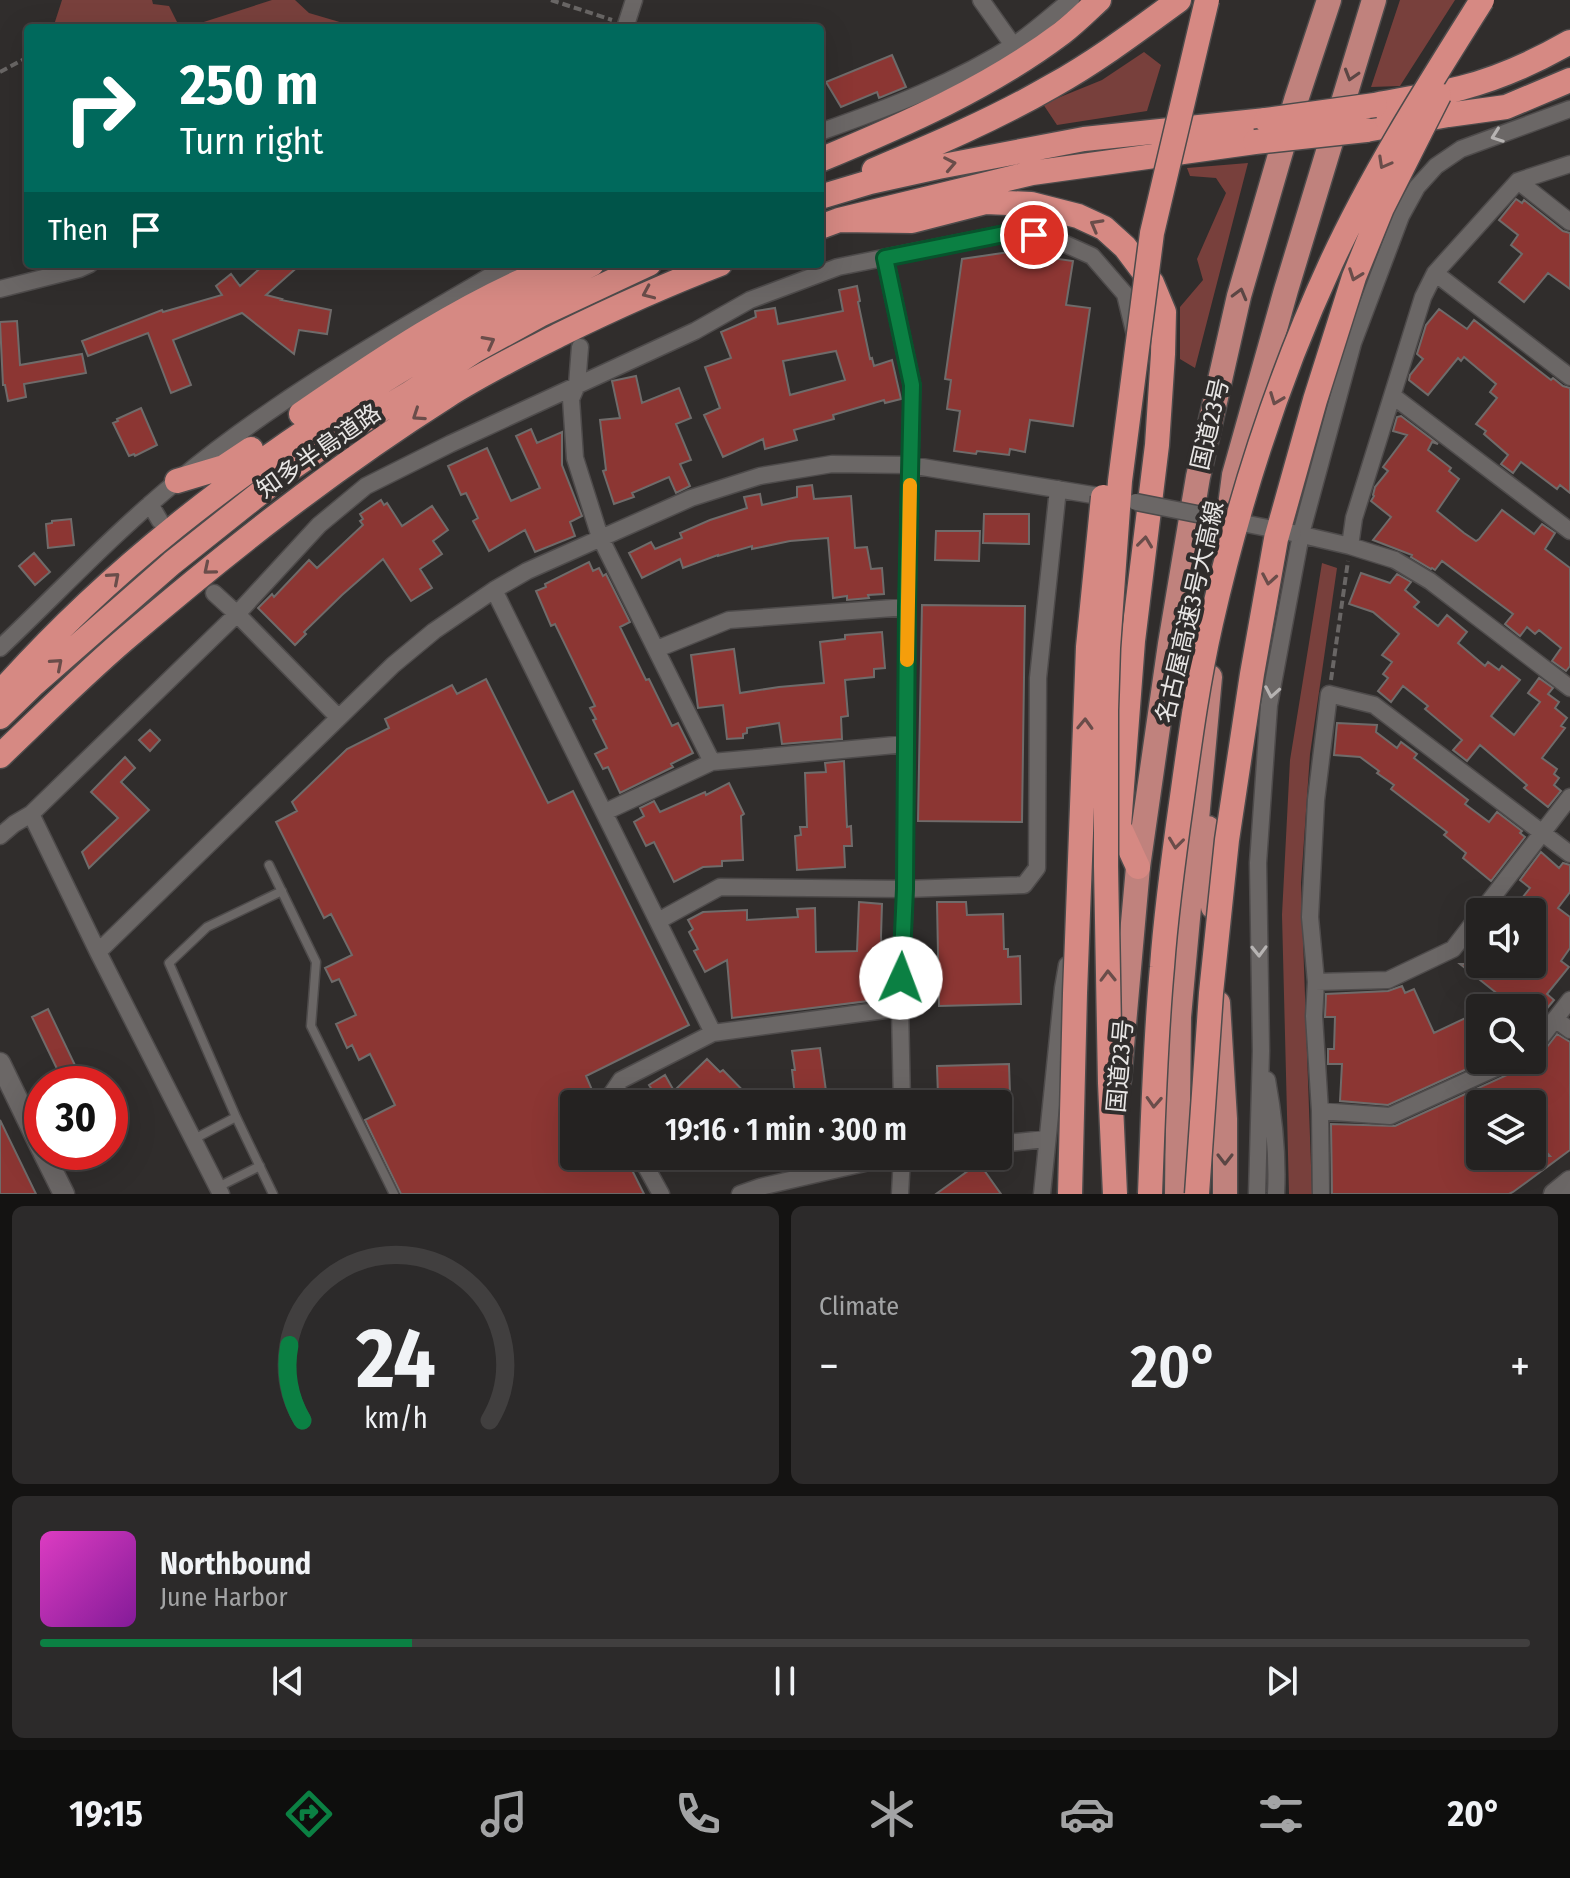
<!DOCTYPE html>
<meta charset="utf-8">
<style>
:root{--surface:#242221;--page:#2c2a2a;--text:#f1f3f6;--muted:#a3a4a5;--line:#413f3f;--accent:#0b8043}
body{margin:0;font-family:"Fira Sans Condensed","Noto Sans JP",sans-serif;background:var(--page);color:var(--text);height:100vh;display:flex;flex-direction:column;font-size:30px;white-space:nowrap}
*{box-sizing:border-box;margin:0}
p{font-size:26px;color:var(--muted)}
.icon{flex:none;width:44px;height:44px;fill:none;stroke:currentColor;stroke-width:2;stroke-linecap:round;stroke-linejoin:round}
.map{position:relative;height:1194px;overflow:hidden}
.side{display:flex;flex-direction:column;gap:12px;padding:12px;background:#141312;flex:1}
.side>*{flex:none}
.banner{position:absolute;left:24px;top:24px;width:800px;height:244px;border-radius:8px;box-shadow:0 8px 32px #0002,0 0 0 2px var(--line);background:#00695c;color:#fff;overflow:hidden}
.fabs{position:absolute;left:1466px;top:898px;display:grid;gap:16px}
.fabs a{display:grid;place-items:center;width:80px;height:80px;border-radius:8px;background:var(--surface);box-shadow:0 8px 32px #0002,0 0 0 2px var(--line);font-size:40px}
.speed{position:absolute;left:24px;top:1066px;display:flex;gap:16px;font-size:40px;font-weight:700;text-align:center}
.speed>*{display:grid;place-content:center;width:104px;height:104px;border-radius:50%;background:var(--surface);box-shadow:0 8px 32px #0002,0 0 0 2px var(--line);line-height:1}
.speed .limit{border:12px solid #d22;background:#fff;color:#111}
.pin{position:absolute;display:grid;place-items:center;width:68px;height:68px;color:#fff;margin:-34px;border:4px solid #fff;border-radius:50%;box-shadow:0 2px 8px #0007}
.me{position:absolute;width:88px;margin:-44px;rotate:2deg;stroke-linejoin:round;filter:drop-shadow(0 0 6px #0008)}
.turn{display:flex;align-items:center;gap:28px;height:168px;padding:0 24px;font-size:36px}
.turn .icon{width:104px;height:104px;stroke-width:2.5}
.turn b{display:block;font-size:56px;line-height:68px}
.then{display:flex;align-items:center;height:76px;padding:0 24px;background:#0003;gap:16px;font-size:30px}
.big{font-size:60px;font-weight:600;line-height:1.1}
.side .card{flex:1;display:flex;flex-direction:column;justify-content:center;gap:12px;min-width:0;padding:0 28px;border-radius:12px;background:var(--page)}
.side .dial{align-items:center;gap:0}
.dial svg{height:208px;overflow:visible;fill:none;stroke:var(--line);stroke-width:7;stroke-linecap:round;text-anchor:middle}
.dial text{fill:var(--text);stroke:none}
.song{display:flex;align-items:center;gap:24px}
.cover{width:96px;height:96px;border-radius:12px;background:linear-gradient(135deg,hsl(310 70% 55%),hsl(290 70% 35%))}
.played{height:8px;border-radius:4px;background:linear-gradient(90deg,var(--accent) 25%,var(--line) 25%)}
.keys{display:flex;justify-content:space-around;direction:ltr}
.heat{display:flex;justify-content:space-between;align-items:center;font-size:44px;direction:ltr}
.side .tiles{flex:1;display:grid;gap:12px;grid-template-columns:1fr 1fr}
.card:last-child{grid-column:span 2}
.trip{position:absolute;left:560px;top:1090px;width:452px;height:80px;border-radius:8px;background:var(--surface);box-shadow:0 8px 32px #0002,0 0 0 2px var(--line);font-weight:600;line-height:80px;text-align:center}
.tab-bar{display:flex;height:128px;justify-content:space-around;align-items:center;background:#0e0e0d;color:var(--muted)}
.tab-bar .icon{width:56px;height:56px}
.tab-bar .selected{color:var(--accent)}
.tab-bar b{font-size:36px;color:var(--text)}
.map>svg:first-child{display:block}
.green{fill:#78403c}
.building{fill:#8c3633;stroke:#6f6b6a;stroke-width:2;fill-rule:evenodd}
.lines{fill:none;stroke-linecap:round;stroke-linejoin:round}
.service-casing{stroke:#4e4b4b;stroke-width:11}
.minor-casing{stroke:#4e4b4b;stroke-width:19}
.tertiary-casing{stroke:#4e4b4b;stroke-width:23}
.trunk-casing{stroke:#4e4b4b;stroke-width:27}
.motorway-casing{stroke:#4e4b4b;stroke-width:27}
.path{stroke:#696665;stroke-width:4;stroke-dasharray:8 4;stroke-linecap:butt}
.service{stroke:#6b6766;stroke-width:8}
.minor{stroke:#6b6766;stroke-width:16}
.tertiary{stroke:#6b6766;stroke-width:20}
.trunk{stroke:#c0827d;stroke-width:24}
.motorway{stroke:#d68983;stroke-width:24}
.minor-bridge-casing{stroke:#4e4b4b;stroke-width:19;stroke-linecap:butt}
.motorway-bridge-casing{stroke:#4e4b4b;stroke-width:27;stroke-linecap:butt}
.minor-bridge{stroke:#6b6766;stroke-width:16}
.motorway-bridge{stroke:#d68983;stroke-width:24}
.oneway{stroke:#5b4644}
.oneway2{stroke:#b6b3b2}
.oneway3{stroke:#6a4d4a}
.route-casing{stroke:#07532c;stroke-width:20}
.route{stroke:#0b8043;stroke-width:14}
.slow{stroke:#f59e0b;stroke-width:14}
.labels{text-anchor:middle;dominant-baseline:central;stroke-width:8;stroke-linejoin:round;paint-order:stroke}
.street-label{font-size:24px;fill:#e8e6e5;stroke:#302d2c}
</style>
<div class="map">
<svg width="1570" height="1194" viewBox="0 0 1570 1194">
<rect width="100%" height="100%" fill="#302d2c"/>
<path class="green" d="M62 0H152L153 4 169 6 180 28 151 27 53 28Z
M272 0H295L309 13 360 28H185Z
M1400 0H1455L1400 86 1371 87Z
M1144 52 1161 65 1147 111 1057 125 1043 104 1102 80Z
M1248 163 1195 368 1180 359V307L1203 280 1197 259 1226 193 1216 178 1190 176 1187 168Z
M1322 563 1337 568 1310 754 1301 883 1312 1194H1289L1282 915 1290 760Z"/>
<path class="building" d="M892 55 906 87 879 98 877 92 841 107 826 82Z
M1516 199 1522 203 1524 200 1563 231 1570 233V289L1548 273 1524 302 1499 282 1522 254 1511 245 1518 235 1499 220Z
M1009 252 1073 261 1066 305 1090 308 1073 426 1030 420 1025 452 1010 449 1009 455 977 451 976 454 954 451 960 411 947 409 951 380 945 379 962 259Z
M265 264H301L266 295 282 299 281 300 331 310 327 334 299 330 294 354 242 313 173 340 191 385 171 393 148 333 88 356 82 341 162 310 163 312 222 295 216 286 231 274 240 286Z
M857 286 860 301 858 302 870 359 872 358 874 366 892 360 901 399 885 403 884 400 833 415 834 419 794 430 797 440 765 449 763 439 723 457 704 415 720 408 705 367 731 358 721 332 756 317 755 311 775 308 778 324 843 311 839 290ZM836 351 845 380 790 395 783 361Z
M1439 309 1467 329 1474 320 1551 380 1553 378 1563 386 1570 388V493L1560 485 1557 489 1521 462 1513 473 1501 464 1508 455 1484 434 1486 431 1476 424 1497 398 1490 392 1496 384 1464 357 1461 361 1458 358 1428 395 1409 380 1410 375 1423 359 1417 354 1426 325Z
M17 321 20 365 82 354 86 373 24 384 26 397 8 401 5 385H3L0 322Z
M636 376 642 403 679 388 691 418 676 424 691 460 680 464 690 486 676 493 669 477 632 493 634 497 614 504 603 471 606 470 600 420 620 418 612 381Z
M141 408 157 445 135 456 134 454 129 456 113 423 118 421 117 419Z
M1401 416 1438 444 1432 442 1428 450 1451 468 1449 471 1459 479 1437 511 1464 533 1476 541 1479 539 1502 510 1534 534 1542 524 1555 533 1545 549 1570 568V666L1566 671 1552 661 1561 648 1539 630 1535 634 1527 627 1520 636 1505 624 1513 614 1442 561 1435 570 1432 568 1431 569 1411 557 1412 555 1373 540 1391 517 1371 501 1374 496 1373 495 1375 487 1388 471 1383 467 1407 435 1393 431 1397 417Z
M531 429 537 443 562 432V465L582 516 570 522 575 536 535 552 525 530 489 551 473 521 478 518 466 493 461 495 448 466 487 448 511 501 540 488 516 436Z
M812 485 814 499 851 496 855 548 867 547 871 569 882 568 884 594 868 595 869 598 847 600V596L833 598 828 538 790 541 752 549V546L718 556V555L683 568 680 559 642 578 629 553 651 542 655 549 682 538 680 533 710 520 747 508 744 497 760 494 762 505 797 497V487Z
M381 500 384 505 387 503 402 526 432 506 448 530 433 541 442 554 420 569 432 588 411 601 383 559 342 595 304 632 306 634 295 645 258 608 272 594 274 597 309 560 317 568 363 525 360 521 363 519 360 514Z
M984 514H1029V544L983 543Z
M71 519 74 545 48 548 46 524 52 523V521Z
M936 531H980L979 561 935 560Z
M34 553 50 572 35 585 19 566Z
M589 562 593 571 599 568 603 576 606 574 630 622 620 627 646 680 649 679 672 726 678 723 693 753 671 764 673 767 620 793 608 767 603 769 595 754 607 748 593 720 596 719 590 708 595 706 555 624 551 626 536 591 546 587 545 584Z
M1361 573 1390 583 1397 574 1411 582 1405 590 1419 602 1414 607 1438 626 1447 615 1467 632 1458 643 1485 666 1488 662 1499 670 1502 666 1520 680 1491 716 1514 735 1540 702 1528 693 1539 678 1553 688 1548 694 1559 702 1555 708 1567 718 1561 726 1565 728 1542 758 1557 769 1554 774 1559 778 1554 785 1561 791 1548 807 1524 788 1527 785 1480 745 1467 761 1453 750 1462 740 1425 709 1428 706 1403 686 1391 702 1378 691 1388 678 1383 674 1392 662 1382 655 1399 634 1373 612 1349 604Z
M922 605 1025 606 1022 822 918 821Z
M882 632 885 668 874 669V677L845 680 848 716 841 717 842 739 782 744 779 723 747 728V733L743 734V738L727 739 723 705 698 708 691 655 734 649 740 693 779 687 824 683 820 642 845 639V635Z
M486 679 548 803 573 791 689 1025 586 1076 598 1104H574V1156H625L644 1194H401L365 1120 395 1105 370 1054 359 1060 352 1045 347 1048 336 1024 356 1015 339 979 332 982 325 968 352 955 331 914 324 918 276 822 297 811 292 802 347 749 389 728 385 719 452 685 457 694Z
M1337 723 1377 725 1376 732 1397 748 1401 742 1417 754 1414 758 1468 800 1465 804 1489 822 1497 812 1522 831 1520 833 1525 837 1491 881 1463 858 1466 853 1444 835 1447 832 1391 789 1394 785 1377 773 1379 771 1360 757 1334 755Z
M150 730 160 740 150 751 139 740Z
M125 757 135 768 121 782 149 810 89 868 82 852 118 818 91 792Z
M844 761 847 827 851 826 852 846H844L845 867 797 870 795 836 801 835 800 827H807L805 773 826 772 825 763Z
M729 783 744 814 741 816 743 860 722 861V866L703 867 674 882 654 842 646 846 634 822 644 816 640 808 654 801 660 812 705 792 706 795Z
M1541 852 1559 868 1563 863 1570 865V892L1558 908 1570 917V948L1561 961 1569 967 1547 994 1554 1000 1544 1012 1539 1008H1532L1527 1004 1524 1007 1518 1003 1514 1007 1460 964H1532V912H1511L1530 888 1520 880Z
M859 902 882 904 881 936 883 978 867 979 868 1001 732 1018 727 960 705 972 694 951 698 949 689 932 693 929 688 920 703 912 747 910V920L798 917 797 909 815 908 816 952 857 951Z
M937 902H966L967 915 1003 914 1004 949H1008V957L1020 956 1021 1004 939 1006Z
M1402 986 1405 993 1414 989 1434 1033 1474 1014 1480 1027V1063L1388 1105 1340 1101 1342 1064H1328V1049H1334L1335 1017H1325L1326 994 1388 991Z
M48 1009 84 1084H66L60 1072 59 1073 32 1017Z
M1557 1034 1570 1042V1150L1513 1192 1509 1194H1332L1331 1124 1395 1126 1518 1070 1523 1063 1540 1056ZM1480 1104H1532V1132L1536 1136 1533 1138 1550 1156H1480Z
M820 1048 826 1091 795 1096 792 1070H795L792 1051Z
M707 1059 720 1072 723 1070 756 1104H661L649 1085 665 1075 674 1091Z
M1009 1064 1010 1094 938 1096 937 1066Z
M0 1120 36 1194H0Z
M979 1163 1001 1194H936Z"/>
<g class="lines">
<defs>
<path id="service" d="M269 865 316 962 311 1026 394 1194
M194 1139 236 1117
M218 1187 260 1166
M273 1194 236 1117 169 963 207 927 282 891"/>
<path id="minor" d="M981 0 1013 45
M625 28 634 0
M820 132C888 108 957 82 1017 43 1036 30 1053 14 1071 0
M1518 181 1570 222
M885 258 912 385 907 607 905 889 900 1008 902 1104
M1435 273 1570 377
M0 289 79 269 90 264
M580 347 577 385 571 399 575 458 600 537 712 762
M1393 396 1570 531
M150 504 160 521
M1294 533 1350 546 1395 560 1430 581 1570 688
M1350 546 1354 518 1423 297 1435 273 1518 181 1570 164
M494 590 713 1033
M214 593 237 614 338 717
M0 648C58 593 114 533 176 482 279 396 396 331 511 264
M657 649 729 620 907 607
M605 812 712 762 906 744
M31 814 98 952 221 1194
M0 836 14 824 31 814 237 614 319 525 366 486 450 444 695 331 750 300 838 267 1014 232 1054 239 1092 256 1125 294 1134 331
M1481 912 1570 797
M658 921 720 887 905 889 1024 885 1037 868 1038 678 1058 489
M98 952 393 665 434 631 494 590 527 571 691 498 760 476 832 464 910 465 1111 498
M1316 982 1388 980 1453 949 1480 914
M1555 1019 1570 1030
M1532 1049 1570 1000
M1267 1080C1274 1118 1278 1156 1276 1194
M611 1104 608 1099 621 1080 713 1033 900 1008
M1320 1111 1390 1116 1513 1060
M998 1144 1046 1139
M640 1156 661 1194
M740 1194 760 1187 895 1156
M900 1194 902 1156
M1042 1194 1063 988 1067 965
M1257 1194 1261 1051 1258 863 1269 705 1301 534 1353 343 1401 216 1417 187 1436 166 1461 149 1570 109
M1321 1194 1320 1111 1314 1016 1316 982 1310 917 1316 800 1329 694 1374 705 1570 854"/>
<path id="tertiary" d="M0 1063 42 1150
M43 1152 64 1194
M1554 1194 1570 1181"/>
<path id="trunk" d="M1227 529 1234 475 1286 290 1374 0
M1208 828 1213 907
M1218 1003 1225 1119V1194
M1119 1080 1138 867 1170 644 1198 477 1239 296 1296 100 1329 0
M1177 1194 1179 1017 1210 677"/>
<path id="motorway" d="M1375 105C1404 99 1433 95 1461 88 1500 78 1535 62 1570 42
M1366 130 1448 115 1506 107 1570 80
M820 160C904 125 989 88 1062 33 1075 23 1087 11 1099 0
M874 170C934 145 995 119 1052 86 1097 61 1138 30 1179 0
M820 197 870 182 938 167 1084 139 1266 120
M839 220 912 221 986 202 1031 204 1078 216 1104 228 1125 247 1152 283 1164 312 1163 354 1157 445 1133 641 1119 826 1138 867
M820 227 839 220 1032 173 1255 142
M301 414C381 359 462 304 552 268
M177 481 224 467 251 449
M0 693C109 570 236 473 375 386 446 342 517 301 592 264
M0 717 34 684 172 563 289 470 341 434 410 393 476 350 540 315 649 264
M0 756C41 717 81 677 124 640 227 552 333 468 447 396 483 373 522 354 559 335 612 309 665 285 720 264"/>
</defs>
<use href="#service" class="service-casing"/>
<use href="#minor" class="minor-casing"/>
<use href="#tertiary" class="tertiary-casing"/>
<use href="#trunk" class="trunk-casing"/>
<use href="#motorway" class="motorway-casing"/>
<path class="path" d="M551 0 612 20
M0 72 28 57
M1331 680 1348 561"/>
<use href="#service" class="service"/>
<use href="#minor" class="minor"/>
<use href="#tertiary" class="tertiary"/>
<use href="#trunk" class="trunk"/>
<use href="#motorway" class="motorway"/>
<defs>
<path id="minor-bridge" d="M1136 502 1293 533"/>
<path id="motorway-bridge" d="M1266 120 1375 105
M1255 142 1366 130
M1070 1194 1075 993 1088 647 1103 497
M1115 1194 1110 1083 1106 866V710L1108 648 1120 481 1152 233 1207 0
M1150 1194C1153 1118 1155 1042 1162 967 1166 910 1174 853 1182 797 1190 739 1198 680 1211 623 1239 500 1278 378 1331 263 1373 172 1428 86 1482 0
M1197 1194 1211 993 1227 840 1252 674 1276 539 1315 400 1354 277 1382 208 1439 95"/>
</defs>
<use href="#minor-bridge" class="minor-bridge-casing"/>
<use href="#motorway-bridge" class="motorway-bridge-casing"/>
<use href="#minor-bridge" class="minor-bridge"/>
<use href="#motorway-bridge" class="motorway-bridge"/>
</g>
<defs><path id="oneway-chevron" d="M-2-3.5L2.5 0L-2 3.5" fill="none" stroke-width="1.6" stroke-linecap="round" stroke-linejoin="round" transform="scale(2)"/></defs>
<g class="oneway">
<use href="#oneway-chevron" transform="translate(1351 75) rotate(107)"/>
<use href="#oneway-chevron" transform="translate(1240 294) rotate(-75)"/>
<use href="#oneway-chevron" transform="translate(1225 1159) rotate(90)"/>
</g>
<g class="oneway2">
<use href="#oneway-chevron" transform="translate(1497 136) rotate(160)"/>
<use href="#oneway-chevron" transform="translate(1272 692) rotate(100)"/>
<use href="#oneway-chevron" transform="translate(1259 951) rotate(89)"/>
</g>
<g class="oneway3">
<use href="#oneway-chevron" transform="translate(1384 163) rotate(119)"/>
<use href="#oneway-chevron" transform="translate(950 164) rotate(-11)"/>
<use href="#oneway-chevron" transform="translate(1096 225) rotate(-151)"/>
<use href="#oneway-chevron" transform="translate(1355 275) rotate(110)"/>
<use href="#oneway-chevron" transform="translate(648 293) rotate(156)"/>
<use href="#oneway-chevron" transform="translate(489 342) rotate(-28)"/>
<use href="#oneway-chevron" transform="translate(1276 399) rotate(111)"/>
<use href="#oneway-chevron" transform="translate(418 415) rotate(146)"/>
<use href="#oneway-chevron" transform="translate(1145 542) rotate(-83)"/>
<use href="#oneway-chevron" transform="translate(209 569) rotate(140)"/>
<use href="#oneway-chevron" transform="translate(114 578) rotate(-41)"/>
<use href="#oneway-chevron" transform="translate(1269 579) rotate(100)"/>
<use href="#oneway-chevron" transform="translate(57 664) rotate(-41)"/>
<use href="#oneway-chevron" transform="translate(1085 724) rotate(-88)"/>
<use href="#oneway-chevron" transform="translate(1176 843) rotate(97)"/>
<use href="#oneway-chevron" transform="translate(1108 976) rotate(-91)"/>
<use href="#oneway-chevron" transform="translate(1154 1102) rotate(93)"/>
</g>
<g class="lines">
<defs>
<path id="route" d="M901 978 905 889 907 607 912 385 885 258 1014 232 1034 235"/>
</defs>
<use href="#route" class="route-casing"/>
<use href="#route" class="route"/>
<path class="slow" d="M907 660 910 485"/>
</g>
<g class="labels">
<g class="street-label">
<text transform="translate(1210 424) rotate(-77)">国道23号</text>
<text transform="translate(319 451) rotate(-35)">知多半島道路</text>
<text transform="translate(1190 612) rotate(-77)">名古屋高速3号大高線</text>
<text transform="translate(1120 1066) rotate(-85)">国道23号</text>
</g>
</g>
</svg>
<div class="fabs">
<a><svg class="icon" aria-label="sound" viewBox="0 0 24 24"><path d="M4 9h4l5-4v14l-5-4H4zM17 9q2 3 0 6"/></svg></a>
<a><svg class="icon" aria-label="search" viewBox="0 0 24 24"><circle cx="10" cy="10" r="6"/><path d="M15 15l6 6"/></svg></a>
<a><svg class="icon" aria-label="layers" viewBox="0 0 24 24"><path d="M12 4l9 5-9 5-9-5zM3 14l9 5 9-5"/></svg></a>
</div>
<div class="speed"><div class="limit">30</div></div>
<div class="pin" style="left:1034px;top:235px;background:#d93025"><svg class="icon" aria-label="arrive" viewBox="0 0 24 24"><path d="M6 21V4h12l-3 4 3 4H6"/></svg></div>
<svg class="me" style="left:901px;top:978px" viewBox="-20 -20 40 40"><circle r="19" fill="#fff"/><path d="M0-13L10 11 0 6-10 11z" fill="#0b8043"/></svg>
<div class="trip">19:16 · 1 min · 300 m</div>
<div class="banner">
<div class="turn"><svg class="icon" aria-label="right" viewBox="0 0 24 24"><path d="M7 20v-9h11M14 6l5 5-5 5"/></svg><div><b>250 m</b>Turn right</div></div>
<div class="then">Then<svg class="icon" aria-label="arrive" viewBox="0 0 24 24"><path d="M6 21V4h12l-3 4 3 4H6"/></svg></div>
</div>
</div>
<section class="side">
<div class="tiles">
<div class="card dial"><svg viewBox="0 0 100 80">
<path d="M14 69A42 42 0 1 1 86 69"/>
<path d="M14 69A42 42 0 0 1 9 40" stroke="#0b8043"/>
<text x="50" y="56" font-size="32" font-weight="700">24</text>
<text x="50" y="72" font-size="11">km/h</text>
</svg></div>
<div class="card"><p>Climate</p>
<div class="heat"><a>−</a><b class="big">20°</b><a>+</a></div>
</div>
<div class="card">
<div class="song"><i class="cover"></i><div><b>Northbound</b><p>June Harbor</p></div></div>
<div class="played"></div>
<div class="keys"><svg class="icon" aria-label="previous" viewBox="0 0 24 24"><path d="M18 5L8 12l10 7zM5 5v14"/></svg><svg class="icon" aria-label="pause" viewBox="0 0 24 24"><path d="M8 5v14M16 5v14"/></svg><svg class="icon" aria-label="next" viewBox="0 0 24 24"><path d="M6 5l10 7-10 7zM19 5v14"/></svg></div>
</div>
</div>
</section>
<nav class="tab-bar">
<b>19:15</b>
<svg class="icon selected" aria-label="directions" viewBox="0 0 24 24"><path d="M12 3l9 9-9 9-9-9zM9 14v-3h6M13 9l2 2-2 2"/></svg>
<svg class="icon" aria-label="music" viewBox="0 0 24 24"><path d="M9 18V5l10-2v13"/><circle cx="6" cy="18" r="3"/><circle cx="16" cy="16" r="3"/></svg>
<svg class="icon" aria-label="phone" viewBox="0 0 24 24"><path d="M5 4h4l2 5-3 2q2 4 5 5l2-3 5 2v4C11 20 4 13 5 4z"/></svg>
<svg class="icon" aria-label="climate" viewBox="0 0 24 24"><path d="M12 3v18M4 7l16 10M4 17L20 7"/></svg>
<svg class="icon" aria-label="car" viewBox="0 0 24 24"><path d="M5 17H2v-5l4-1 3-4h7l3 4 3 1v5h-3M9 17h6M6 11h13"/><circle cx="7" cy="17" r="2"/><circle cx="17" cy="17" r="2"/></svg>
<svg class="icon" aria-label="filters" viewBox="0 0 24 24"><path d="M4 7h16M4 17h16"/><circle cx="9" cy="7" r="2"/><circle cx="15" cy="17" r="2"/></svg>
<b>20°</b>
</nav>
